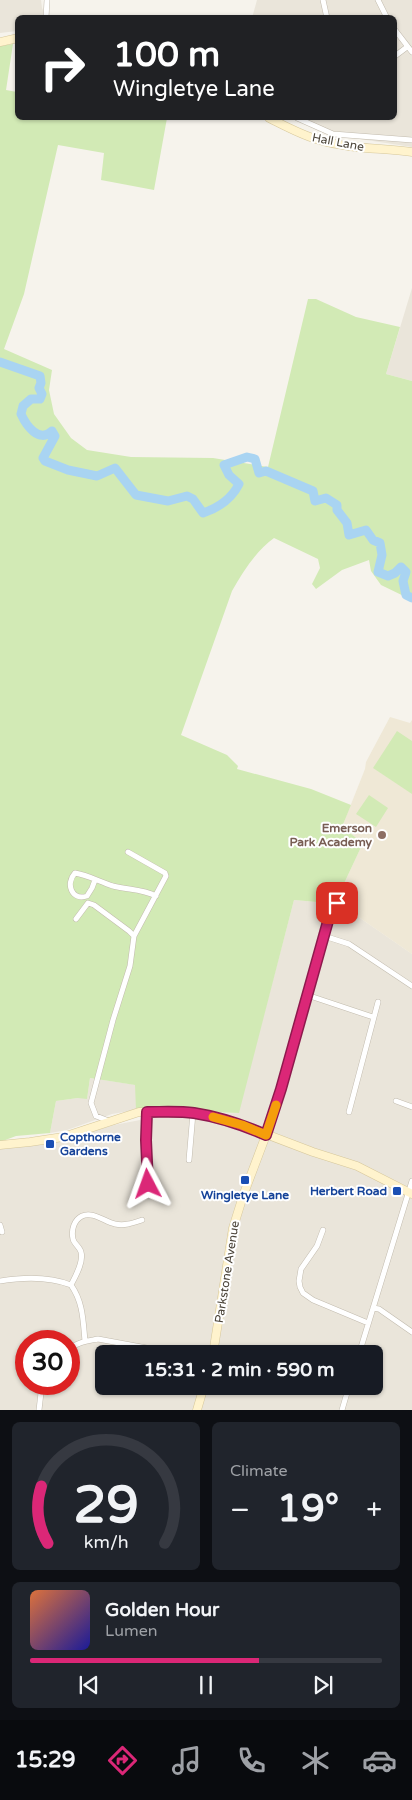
<!DOCTYPE html>
<meta charset="utf-8">
<style>
:root{--surface:#171b24;--page:#20242c;--text:#f1f3f6;--muted:#9ea1a6;--line:#363941;--accent:#db2777}
body{margin:0;font-family:"Varela Round",sans-serif;background:var(--page);color:var(--text);height:100vh;display:flex;flex-direction:column;font-size:19px;white-space:nowrap}
*{box-sizing:border-box;margin:0}
p{font-size:16px;color:var(--muted)}
.icon{flex:none;width:28px;height:28px;fill:none;stroke:currentColor;stroke-width:2;stroke-linecap:round;stroke-linejoin:round}
.map{position:relative;height:1410px;overflow:hidden}
.side{display:flex;flex-direction:column;gap:12px;padding:12px;background:#0d0f14;flex:1}
.side>*{flex:none}
.hud{position:absolute;left:15px;top:15px;width:382px;height:105px;border-radius:8px;box-shadow:0 1px 4px #0004;background:#202124;color:#fff;overflow:hidden}
.speed{position:absolute;left:15px;top:1330px;display:flex;gap:10px;font-size:25px;font-weight:700;text-align:center}
.speed>*{display:grid;place-content:center;width:65px;height:65px;border-radius:50%;background:var(--surface);box-shadow:0 1px 4px #0004;line-height:1}
.speed .limit{border:8px solid #d22;background:#fff;color:#111}
.pin{position:absolute;display:grid;place-items:center;width:42px;height:42px;color:#fff;margin:-21px;border-radius:10px;box-shadow:0 2px 8px #0006}
.me{position:absolute;width:55px;margin:-28px;rotate:356deg;stroke-linejoin:round;filter:drop-shadow(0 0 4px #0008)}
.turn{display:flex;align-items:center;gap:18px;height:105px;padding:0 15px;font-size:22px}
.turn .icon{width:65px;height:65px;stroke-width:2.5}
.turn b{display:block;font-size:35px;line-height:42px}
.big{font-size:38px;font-weight:700;line-height:1.1}
.side .tile{flex:1;display:flex;flex-direction:column;justify-content:center;gap:8px;min-width:0;padding:0 18px;border-radius:8px;background:var(--page)}
.side .dial{align-items:center;gap:0}
.dial svg{height:130px;overflow:visible;fill:none;stroke:var(--line);stroke-width:7;stroke-linecap:round;text-anchor:middle}
.dial text{fill:var(--text);stroke:none}
.song{display:flex;align-items:center;gap:15px}
.cover{width:60px;height:60px;border-radius:8px;background:linear-gradient(135deg,hsl(20 70% 55%),hsl(240 70% 35%))}
.played{height:5px;border-radius:2px;background:linear-gradient(90deg,var(--accent) 65%,var(--line) 65%)}
.keys{display:flex;justify-content:space-around;direction:ltr}
.heat{display:flex;justify-content:space-between;align-items:center;font-size:28px;direction:ltr}
.side .tiles{flex:1;display:grid;gap:12px;grid-template-columns:1fr 1fr}
.tile:last-child{grid-column:span 2}
.trip{position:absolute;left:95px;top:1345px;width:288px;height:50px;border-radius:8px;background:var(--surface);box-shadow:0 1px 4px #0004;font-weight:700;line-height:50px;text-align:center}
.dock{display:flex;height:80px;justify-content:space-around;align-items:center;background:#090b0e;color:var(--muted)}
.dock .icon{width:35px;height:35px}
.dock .current{color:var(--accent)}
.dock b{font-size:22px;color:var(--text)}
.map>svg:first-child{display:block}
.residential{fill:#eae5da;fill-rule:evenodd}
.education{fill:#efe8d6}
.green{fill:#d2eab5}
.lines{fill:none;stroke-linecap:round;stroke-linejoin:round}
.river{stroke:#a9d4f2;stroke-width:9}
.street-casing{stroke:#c2bbae;stroke-width:6}
.secondary-casing{stroke:#d6c79b;stroke-width:9}
.street{stroke:#fff;stroke-width:5}
.secondary{stroke:#fff3cd;stroke-width:8}
.route-casing{stroke:#8e194d;stroke-width:12}
.route{stroke:#db2777;stroke-width:9}
.slow{stroke:#f59e0b;stroke-width:9}
.education-dot{fill:#8d6e63;stroke:#fff;stroke-width:2}
.transit-dot{fill:#1a4fb4;stroke:#fff;stroke-width:2}
.labels{text-anchor:middle;dominant-baseline:central;stroke-width:4;stroke-linejoin:round;paint-order:stroke}
.street-label{font-size:12px;fill:#4b4439;stroke:#fff}
.education-label{font-size:12px;font-weight:bold;fill:#785e54;stroke:#fff;text-anchor:end}
.transit-label{font-size:12px;font-weight:bold;fill:#164399;stroke:#fff;text-anchor:start}
</style>
<div class="map">
<svg width="412" height="1410" viewBox="0 0 412 1410">
<rect width="100%" height="100%" fill="#f6f3ec"/>
<path class="residential" d="M0 0H41L42 8 46 17 18 18 17 31 0 33Z
M257 0H412V147L327 134 322 130 294 118H395V18H252Z
M412 288V381L386 374Z
M340 892 344 907 412 954V1410H0V1145L48 1144 114 1125 161 1116 238 1113 294 900 328 903ZM26 1341H69V1384H26ZM104 1354H374V1386H104Z
M90 1078 136 1085V1110L112 1114 67 1130 50 1133 56 1101 78 1098H87Z"/>
<path class="education" d="M390 717 410 723 412 720V954L344 907 340 892 363 843 342 827 365 769 366 762Z"/>
<path class="green" d="M13 44 6 90 17 92 18 118H167L154 190 101 180 104 153 58 145 24 294 4 349 52 370 49 390 54 414 71 438 87 450 131 457 213 458 268 467 308 299H316L356 317 400 327 386 374 412 381V600L381 585 371 571 369 560 342 570 316 589 312 584 320 568 318 559 274 538C256 551 243 572 232 591L181 735 227 755 238 766 237 769 311 789 351 805 342 827 363 843 340 892 328 903 294 900 239 1113 136 1110 135 1085 90 1078 87 1099 78 1098 56 1101 50 1133 16 1136 0 1142V46Z
M397 731 412 741V794L373 768Z
M369 795 388 808 376 827 356 814Z"/>
<g class="lines">
<path class="river" d="M0 362 40 376 41 383 39 388 42 394 40 399H31L23 406 21 414C26 425 39 444 52 431L55 436 43 458 45 461 68 470 97 476 115 468 136 495 168 501 187 496 193 499 203 513C218 508 232 498 239 484L229 475 224 465 247 457 255 459 259 473 266 471 313 491 315 501 326 498 337 505V510L347 523 349 535 366 530 373 540 380 543 382 555 378 572 388 576 395 573 401 567 406 572 403 581 406 595 412 598"/>
<defs>
<path id="street" d="M323 0 327 18
M378 0 387 18
M46 18 47 0
M395 30 412 52
M395 56 407 47
M297 118 333 134 412 140
M128 852 165 873 166 876 134 936
M95 880 92 888 87 896C72 901 65 884 75 873 88 875 100 882 113 886 128 890 142 889 156 896
M76 919 88 903 94 905 129 931 134 936 130 966 113 1020 91 1103 96 1116 109 1121
M324 936 349 944 412 986
M307 995 373 1017
M396 1101 412 1107
M147 1112 146 1159 148 1184
M349 1112 378 1002
M266 1135 281 1089 332 906 345 899 354 898
M189 1160 193 1113
M0 1225 2 1232
M323 1230 317 1246 301 1269 299 1281 300 1287 303 1293 313 1300 368 1323
M0 1281C24 1277 48 1276 71 1285
M373 1308 379 1309 412 1332
M85 1341C83 1320 83 1302 71 1285 75 1277 84 1262 81 1252 80 1247 74 1244 73 1239 71 1230 74 1220 82 1216 93 1211 105 1222 115 1224 125 1226 133 1223 142 1220
M69 1349C77 1342 88 1341 98 1339L179 1354
M359 1354 412 1181
M39 1410 42 1384
M342 1410 349 1386"/>
<path id="secondary" d="M0 42 18 38
M269 118C285 126 301 135 319 140 349 149 381 148 412 152
M0 1145 30 1142 63 1137 139 1112 193 1113 242 1125 313 1152 357 1166 412 1194
M213 1354 233 1228 243 1196 266 1135
M197 1410 204 1386"/>
</defs>
<use href="#street" class="street-casing"/>
<use href="#secondary" class="secondary-casing"/>
<use href="#street" class="street"/>
<use href="#secondary" class="secondary"/>
</g>
<g class="lines">
<defs>
<path id="route" d="M148 1184 146 1140 147 1112C163 1112 179 1111 194 1113 220 1117 243 1125 266 1135L281 1089 330 914 332 906 337 903"/>
</defs>
<use href="#route" class="route-casing"/>
<use href="#route" class="route"/>
<path class="slow" d="M213 1117 242 1125 266 1135 276 1105"/>
</g>
<circle class="education-dot" cx="382" cy="835" r="5"/>
<g class="transit-dot">
<rect x="45" y="1139" width="10" height="10" rx="2.5"/>
<rect x="240" y="1175" width="10" height="10" rx="2.5"/>
<rect x="392" y="1186" width="10" height="10" rx="2.5"/>
</g>
<g class="labels">
<g class="street-label">
<text transform="translate(338 142) rotate(11)">Hall Lane</text>
<text transform="translate(227 1272) rotate(-81)">Parkstone Avenue</text>
</g>
<g class="education-label">
<text x="372" y="828">Emerson<tspan x="372" dy="14">Park Academy</tspan></text>
</g>
<g class="transit-label">
<text x="60" y="1137">Copthorne<tspan x="60" dy="14">Gardens</tspan></text>
<text x="387" y="1191" text-anchor="end">Herbert Road</text>
<text x="245" y="1195" text-anchor="middle">Wingletye Lane</text>
</g>
</g>
</svg>
<div class="speed"><div class="limit">30</div></div>
<div class="pin" style="left:337px;top:903px;background:#d93025"><svg class="icon" aria-label="arrive" viewBox="0 0 24 24"><path d="M6 21V4h12l-3 4 3 4H6"/></svg></div>
<svg class="me" style="left:148px;top:1184px" viewBox="-20 -20 40 40"><path d="M0-17L14 15 0 8-14 15z" fill="#db2777" stroke="#fff" stroke-width="4"/></svg>
<div class="trip">15:31 · 2 min · 590 m</div>
<div class="hud">
<div class="turn"><svg class="icon" aria-label="right" viewBox="0 0 24 24"><path d="M7 20v-9h11M14 6l5 5-5 5"/></svg><div><b>100 m</b>Wingletye Lane</div></div>
</div>
</div>
<section class="side">
<div class="tiles">
<div class="tile dial"><svg viewBox="0 0 100 80">
<path d="M14 69A42 42 0 1 1 86 69"/>
<path d="M14 69A42 42 0 0 1 10 34" stroke="#db2777"/>
<text x="50" y="56" font-size="32" font-weight="700">29</text>
<text x="50" y="72" font-size="11">km/h</text>
</svg></div>
<div class="tile"><p>Climate</p>
<div class="heat"><a>−</a><b class="big">19°</b><a>+</a></div>
</div>
<div class="tile">
<div class="song"><i class="cover"></i><div><b>Golden Hour</b><p>Lumen</p></div></div>
<div class="played"></div>
<div class="keys"><svg class="icon" aria-label="previous" viewBox="0 0 24 24"><path d="M18 5L8 12l10 7zM5 5v14"/></svg><svg class="icon" aria-label="pause" viewBox="0 0 24 24"><path d="M8 5v14M16 5v14"/></svg><svg class="icon" aria-label="next" viewBox="0 0 24 24"><path d="M6 5l10 7-10 7zM19 5v14"/></svg></div>
</div>
</div>
</section>
<nav class="dock">
<b>15:29</b>
<svg class="icon current" aria-label="directions" viewBox="0 0 24 24"><path d="M12 3l9 9-9 9-9-9zM9 14v-3h6M13 9l2 2-2 2"/></svg>
<svg class="icon" aria-label="music" viewBox="0 0 24 24"><path d="M9 18V5l10-2v13"/><circle cx="6" cy="18" r="3"/><circle cx="16" cy="16" r="3"/></svg>
<svg class="icon" aria-label="phone" viewBox="0 0 24 24"><path d="M5 4h4l2 5-3 2q2 4 5 5l2-3 5 2v4C11 20 4 13 5 4z"/></svg>
<svg class="icon" aria-label="climate" viewBox="0 0 24 24"><path d="M12 3v18M4 7l16 10M4 17L20 7"/></svg>
<svg class="icon" aria-label="car" viewBox="0 0 24 24"><path d="M5 17H2v-5l4-1 3-4h7l3 4 3 1v5h-3M9 17h6M6 11h13"/><circle cx="7" cy="17" r="2"/><circle cx="17" cy="17" r="2"/></svg>
</nav>
